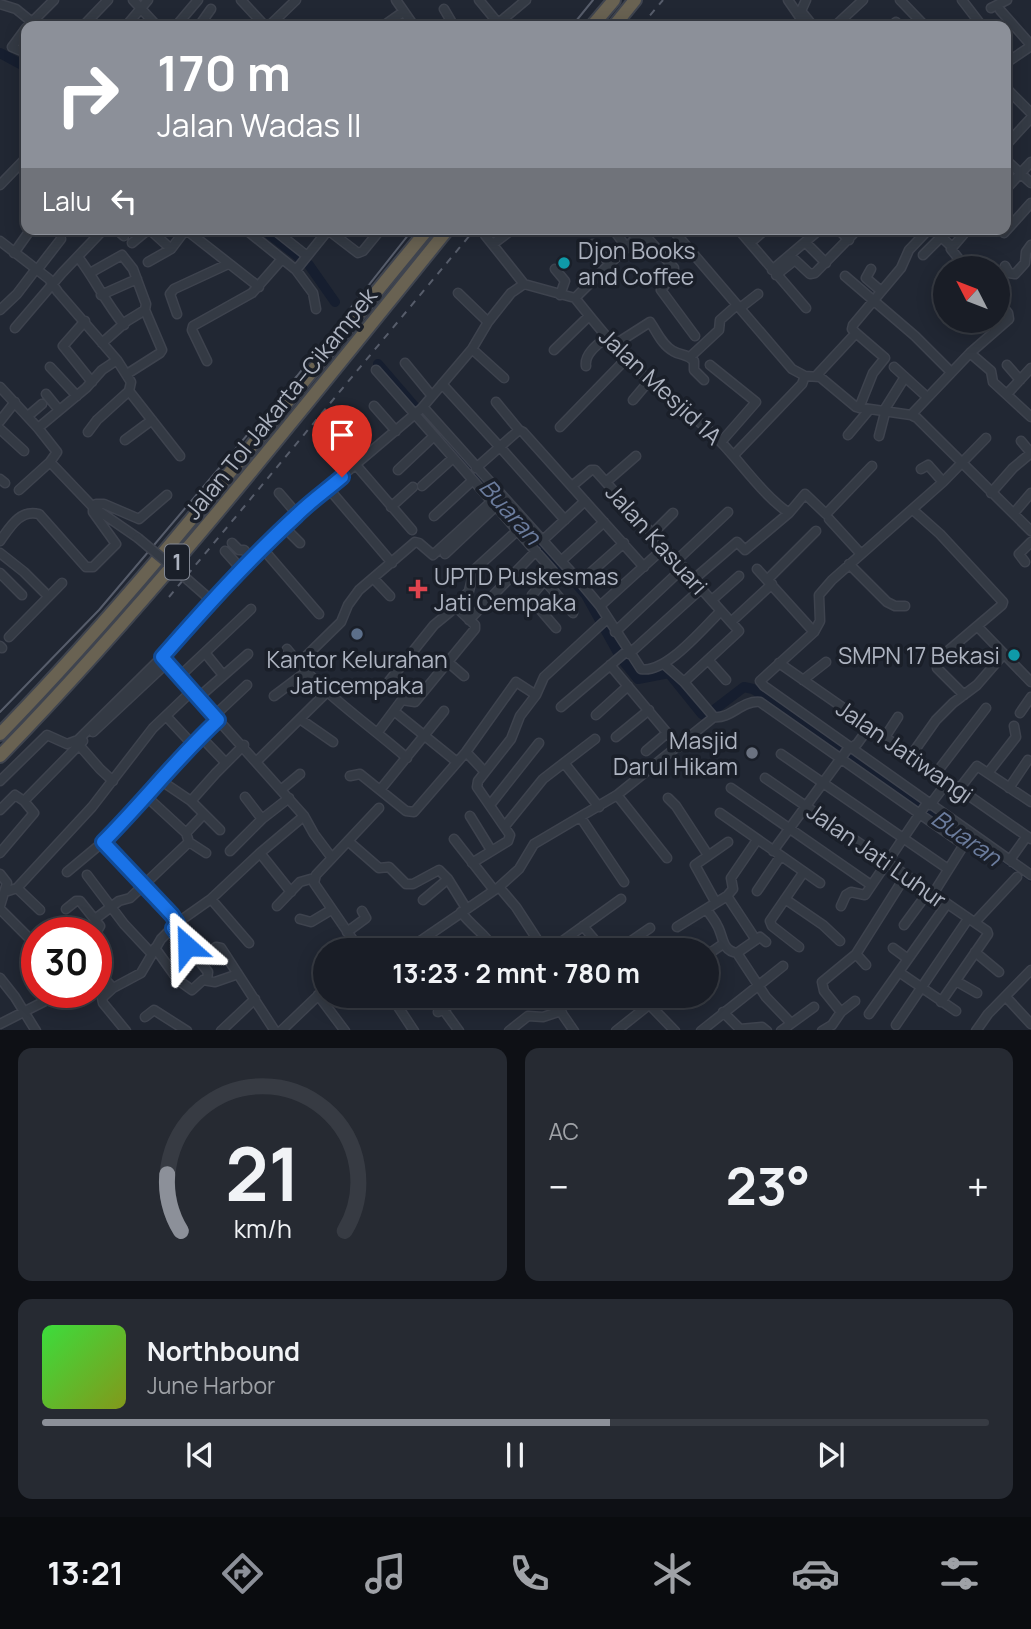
<!DOCTYPE html>
<html lang="id">
<meta charset="utf-8">
<style>
:root{--surface:#191d26;--page:#262a32;--text:#f1f3f6;--muted:#9fa2a7;--line:#373b43;--accent:#8c9099}
body{margin:0;font-family:Manrope,sans-serif;background:var(--page);color:var(--text);height:100vh;display:flex;flex-direction:column;font-size:26px;white-space:nowrap}
*{box-sizing:border-box;margin:0}
p{font-size:23px;color:var(--muted)}
.icon{flex:none;width:38px;height:38px;fill:none;stroke:currentColor;stroke-width:2;stroke-linecap:round;stroke-linejoin:round}
.map{position:relative;height:1030px;overflow:hidden}
.side{display:flex;flex-direction:column;gap:18px;padding:18px;background:#0e1015;flex:1}
.side>*{flex:none}
.guide{position:absolute;left:21px;top:21px;width:990px;height:214px;border-radius:14px;box-shadow:0 4px 18px #0003,0 0 0 2px var(--line);background:#8c9099;color:#fff;overflow:hidden}
.needle{width:46px;rotate:312deg}
.tools{position:absolute;left:933px;top:256px;display:grid;gap:14px}
.tools a{display:grid;place-items:center;width:77px;height:77px;border-radius:50%;background:var(--surface);box-shadow:0 4px 18px #0003,0 0 0 2px var(--line);font-size:35px}
.speed{position:absolute;left:21px;top:917px;display:flex;gap:14px;font-size:35px;font-weight:700;text-align:center}
.speed>*{display:grid;place-content:center;width:91px;height:91px;border-radius:50%;background:var(--surface);box-shadow:0 4px 18px #0003,0 0 0 2px var(--line);line-height:1}
.speed .limit{border:10px solid #d22;background:#fff;color:#111}
.pin{position:absolute;display:grid;place-items:center;width:60px;height:60px;color:#fff;margin:-72px -30px;border-radius:50% 50% 50% 0;rotate:-45deg;box-shadow:0 0 7px #0007}
.pin .icon{rotate:45deg}
.me{position:absolute;width:77px;margin:-38px;rotate:335deg;stroke-linejoin:round;filter:drop-shadow(0 0 5px #0008)}
.turn{display:flex;align-items:center;gap:24px;height:147px;padding:0 21px;font-size:32px}
.turn .icon{width:91px;height:91px;stroke-width:2.5}
.turn b{display:block;font-size:49px;line-height:60px}
.then{display:flex;align-items:center;height:66px;padding:0 21px;background:#0003;gap:14px;font-size:26px}
.big{font-size:52px;font-weight:700;line-height:1.1}
.side .tile{flex:1;display:flex;flex-direction:column;justify-content:center;gap:10px;min-width:0;padding:0 24px;border-radius:14px;background:var(--page)}
.side .dial{align-items:center;gap:0}
.dial svg{height:182px;overflow:visible;fill:none;stroke:var(--line);stroke-width:7;stroke-linecap:round;text-anchor:middle}
.dial text{fill:var(--text);stroke:none}
.song{display:flex;align-items:center;gap:21px}
.cover{width:84px;height:84px;border-radius:10px;background:linear-gradient(135deg,hsl(120 70% 55%),hsl(70 70% 35%))}
.played{height:7px;border-radius:4px;background:linear-gradient(90deg,var(--accent) 60%,var(--line) 60%)}
.keys{display:flex;justify-content:space-around;direction:ltr}
.heat{display:flex;justify-content:space-between;align-items:center;font-size:38px;direction:ltr}
.side .tiles{flex:1;display:grid;gap:18px;grid-template-columns:1fr 1fr}
.tile:last-child{grid-column:span 2}
.trip{position:absolute;left:313px;top:938px;width:406px;height:70px;border-radius:35px;background:var(--surface);box-shadow:0 4px 18px #0003,0 0 0 2px var(--line);font-weight:700;line-height:70px;text-align:center}
.menu{display:flex;height:112px;justify-content:space-around;align-items:center;background:#0a0c0f;color:var(--muted)}
.menu .icon{width:49px;height:49px}
.menu .current{color:var(--accent)}
.menu b{font-size:32px;color:var(--text)}
.map>svg:first-child{display:block}
.lines{fill:none;stroke-linecap:round;stroke-linejoin:round}
.stream{stroke:#161e2f;stroke-width:2}
.river{stroke:#161e2f;stroke-width:10}
.minor-casing{stroke:#3e434e;stroke-width:11}
.highway-casing{stroke:#3f444f;stroke-width:16}
.minor{stroke:#343a44;stroke-width:8}
.highway{stroke:#696252;stroke-width:12}
.tram{stroke:#575d6b;stroke-width:2}
.rail{stroke:#575d6b;stroke-width:2;stroke-dasharray:7 7;stroke-linecap:butt}
.minor-bridge-casing{stroke:#3e434e;stroke-width:11;stroke-linecap:butt}
.minor-bridge{stroke:#343a44;stroke-width:8}
.route-casing{stroke:#114b97;stroke-width:18}
.route{stroke:#1a73e8;stroke-width:12}
.culture-dot{fill:#0f9aa8;stroke:#1a1f29;stroke-width:2.5}
.health-dot{fill:#e0444e;stroke:#1a1f29;stroke-width:2.5}
.service-dot{fill:#5c6f8a;stroke:#1a1f29;stroke-width:2.5}
.worship-dot{fill:#6b7280;stroke:#1a1f29;stroke-width:2.5}
.labels{text-anchor:middle;dominant-baseline:central;stroke-width:7;stroke-linejoin:round;paint-order:stroke}
.shield{fill:#1a1f29;stroke:#828793;stroke-width:2}
.shield-label{font-size:21px;font-weight:bold;fill:#aeb4c1}
.poi-label{font-size:23px;fill:#aeb4c1;stroke:#1a1f29;text-anchor:start}
.street-label{font-size:23px;fill:#aeb4c1;stroke:#1a1f29}
.water-label{font-size:24px;font-style:italic;fill:#6b7c9d;stroke:#1a1f29}
</style>
<div class="map">
<svg width="1031" height="1031" viewBox="0 0 1031 1031">
<rect width="100%" height="100%" fill="#212733"/>
<g class="lines">
<path class="stream" d="M970 838 1031 881"/>
<path class="river" d="M0 53 26 67
M263 229 309 265 335 302
M378 364 452 450 513 513
M542 545 586 595 621 658 638 679 669 673 702 714 706 716 744 687 753 689 761 694
M765 697 970 838"/>
<defs>
<path id="minor" d="M133 0 157 26
M241 0 265 26
M396 0 414 26
M479 0 498 23
M788 0 806 26
M806 0 801 11 813 26
M900 0 925 26
M962 0 982 26
M0 4 16 9 32 22
M991 8 1007 0
M444 9 451 21 449 26
M1000 10 1031 45
M30 24 54 0
M83 26 108 0
M126 26 148 0
M176 26 198 0
M199 26 211 9
M269 26 296 0
M383 26 403 12
M495 26 526 0
M835 26 863 0
M891 26 896 22
M26 28 12 47 26 53
M1006 63 1031 46
M1006 88 1031 113
M1006 145 1031 118
M1006 160 1031 183
M0 185 26 158
M1006 189 1031 162
M116 229 124 236
M149 229 171 249
M185 229 259 287
M245 229 296 270 329 229
M273 229 307 256
M485 229V235L524 284
M613 229 627 248
M672 229 792 369 805 376 820 377 856 407 911 415 917 418 1031 531
M738 229 806 308
M838 229 849 240
M933 229 952 247
M328 230 358 253 363 251 381 229
M642 232 674 268 673 275 661 290 695 336
M1004 233 1031 203
M0 241 49 279 58 292 117 360 131 382 129 391
M805 242 826 263
M132 243 149 229
M750 243 766 229
M493 244 513 229
M593 244 611 265
M14 253 31 229
M923 255 941 237
M78 257C95 279 105 302 124 325
M148 262 171 249 186 229
M1005 266 1009 273 1015 274 1025 263 1026 252 1031 245
M966 268 951 249 968 229
M555 269 565 281 560 295
M871 269 866 278 881 291
M37 270 61 239
M296 270 313 293 316 309
M772 270 818 231
M90 273 122 255 133 269 146 304 145 310 127 321 102 343
M776 275 795 260 810 274 815 273 858 229
M845 276 915 336 951 372
M458 293 488 322
M101 295 137 279
M575 298C599 328 623 358 652 383 672 401 694 416 714 435 739 459 761 494 789 513
M740 308 758 294
M0 310 17 294 36 269
M177 314 170 294 174 289 228 264
M85 321 63 346 92 382
M15 328 62 273 104 229
M856 333 852 329 853 325 901 268 909 250 929 229
M856 333 885 358 873 373 859 408
M614 345 650 322C657 332 662 345 673 351 681 356 686 353 694 361V370L704 380
M472 349 504 378
M554 350 589 316
M970 353 991 371 993 382 1031 417
M690 357 719 330 720 320 737 305
M207 361 192 330 193 326 252 293 282 259
M405 363 432 396
M710 365 756 402 721 442
M1007 365 1020 380
M586 366C584 354 598 344 607 337
M50 367 77 396
M894 367 927 397
M376 370 553 571 532 595 531 599 556 628
M127 374 160 353 162 350 145 310
M816 376 856 333
M442 384 497 444
M0 387 38 428 57 452 50 462 19 490
M129 391 180 456
M46 394 59 410
M1007 394 1031 368
M633 400 649 381
M496 402 519 430 523 432 644 567
M374 406 396 431
M423 407 580 582 600 606 641 669C666 674 703 628 721 611
M883 412 905 377
M911 415 970 353 1009 319 1008 313 998 301
M28 416 42 404
M0 421 15 402
M560 427 627 358
M38 428 86 388 102 370 117 360
M0 429 24 451
M88 432 97 420 129 391
M848 435 869 410
M879 436 885 413
M986 438 943 482 832 580 819 595 820 621 814 632 760 681 764 686 1031 875
M125 440 152 420
M1021 441 1031 453
M500 447 565 520
M734 455 802 384 805 376
M50 462 93 507 138 538
M356 465 412 530
M476 468 519 430
M921 469 928 465 943 482
M398 470 434 436
M0 479 5 483
M606 482 636 456
M422 486 453 458
M572 486 591 470H595L739 631 684 682
M329 489 392 563
M279 493 297 514
M991 493 1013 468 1031 453
M93 507 96 504H104L139 519 167 495
M391 507 413 487
M913 510 940 534 1003 602 1002 605 936 661 937 668 964 695
M1014 513 1031 493
M434 516 473 480
M829 519 861 554
M284 527 300 543
M653 533 673 513
M543 540 585 501
M0 541C10 527 20 509 39 514L86 567H93L116 544 93 512V507
M232 543 239 550H244L252 559
M263 549 319 614
M225 551 242 570
M0 553 24 572 48 596
M445 554 496 506
M677 560 728 512
M561 561 604 522
M1025 562 1019 554 1031 542
M849 564 887 602 895 606H905
M757 569 814 632
M0 573 22 595
M373 578 390 596
M694 579 737 542 745 550 789 513 805 494 826 514 872 466
M768 579 816 531
M188 580 212 601
M545 581 573 613
M580 582 624 543
M712 600 739 576
M600 606 665 547
M469 620 536 551
M731 622 772 584
M978 627 1031 682
M615 632 684 567
M9 637 62 583
M0 646 2 648
M287 649C320 692 366 722 407 758
M206 654 223 675
M629 654 702 588
M162 657 304 816 314 834 332 858 316 875 314 883 360 950
M709 661 726 680
M449 663 464 676
M779 663 1031 839
M298 664 341 622 348 605 359 590 415 542 419 543 433 555 492 501
M610 665 679 747
M665 665 684 682 714 717
M180 676 251 609
M803 680 826 662
M386 685 434 625 456 607 469 591 474 570 518 530
M274 696 306 672
M199 697 248 654
M561 707 627 651
M394 711 457 762
M1020 713 1031 697
M596 715 628 686
M166 716 192 744
M214 716 247 685
M714 717C731 719 742 700 760 702L964 845
M300 719 333 742
M93 732 168 662
M378 732 402 700 415 702 475 629V625L456 607
M201 737 226 763
M616 737 649 710
M885 737 898 717
M79 745 100 769 113 781
M646 751 667 733
M466 752 485 772
M781 754 948 869
M912 754 936 720 953 703 977 685 1003 655
M257 761 327 692
M565 764 599 807
M937 772 986 708
M988 773 1016 737 1014 726
M350 776 360 774 406 811 414 812 466 752 516 682 536 695
M765 778 987 931 988 934 941 1002
M0 781 47 735 67 744 78 740 162 657 212 601 297 514 421 409 472 349 488 322 511 293 524 284 575 298 645 229
M731 788 871 885
M1009 788 1028 760
M282 789 300 774
M959 789 977 766 1031 802
M380 790 444 711
M617 795 667 858
M147 797 186 833
M245 797 262 819
M668 798 676 806 708 855
M24 801 83 741
M191 801 216 773 244 745
M490 805 539 743
M930 805 948 781
M0 810 15 795 24 801 34 813 0 853
M720 813 820 883
M204 814 220 830
M470 816 491 850
M581 818 624 882
M505 826 543 779 595 739
M454 839 494 890
M348 841 379 868 389 867 406 884H413L439 870 448 879 466 908
M103 842C127 870 155 893 177 923L161 939 141 973 113 988 102 998 103 1003 126 1031
M189 842 206 853
M230 851 262 819 289 798
M773 851 847 750 857 744 870 726
M260 853 291 892
M332 858 379 808
M1012 862V857L1027 836
M472 863 508 841 510 835 477 787 478 781 511 739 520 716 536 695 544 677 607 619
M67 872 103 842 147 797 176 761 218 720
M0 874 7 883 0 906
M87 875 124 924 152 954
M499 887 516 907 544 950
M17 888 40 910
M757 891 780 857
M5 892 17 888 92 807 153 728 193 690
M933 894 965 843
M727 896 756 940
M211 899 249 943
M785 899 823 925 840 941
M423 900 448 879
M716 903 695 865 728 842
M277 906 300 882 314 878
M841 906 846 895 851 892 865 895 927 803
M0 909 29 938
M66 909 76 901H80L100 926 96 933
M706 909C710 914 714 919 717 925 724 937 721 950 737 953
M461 912C472 927 486 934 495 950
M95 919 119 901 130 898 189 842 186 833 204 814 191 801 160 780
M300 919 311 922 331 910
M975 922 1017 877
M177 923 211 899 260 853 304 816
M904 925 929 891
M583 926 603 950
M173 927 208 972 207 980
M677 927 727 896 733 889 731 878 757 840
M347 932 366 918 362 911
M799 947 772 926 770 921 803 873
M155 948 178 980 192 990 203 980 215 982 238 974
M893 948 908 959
M407 950 499 887 519 869 534 844 617 795 714 717
M550 950 621 899
M618 950 650 928
M975 952 999 972
M737 953 766 997 791 1023
M737 953 760 937 766 942
M856 954 866 965
M707 955 723 944
M199 961 216 947 221 948 275 1031
M899 972 956 1011
M96 976H102L113 988
M0 978 15 997 36 1031
M956 981 977 993
M318 995 345 1031
M391 996 414 1031
M641 996 675 1031
M1006 997 1031 1024
M554 1002 574 1031
M443 1009 459 1031
M438 1012 464 996
M723 1012 740 1029 762 1027 767 1031
M841 1012 855 1001
M869 1014 947 904
M145 1017 154 1010 187 1031
M0 1024 51 998 72 992
M896 1025 968 919
M221 1031 255 999
M281 1031 326 988
M509 1031 528 1016 543 1017 558 1012 562 1013
M616 1031 650 1004
M701 1031 783 966
M781 1031 814 1007
M822 1031 832 1025 841 1012 824 991 822 982 856 954 906 875
M976 1031 988 1014 1031 970"/>
<path id="highway" d="M592 26 614 0
M614 26 635 0
M0 734C154 576 287 399 428 229
M0 756C161 590 303 408 448 229"/>
</defs>
<use href="#minor" class="minor-casing"/>
<use href="#highway" class="highway-casing"/>
<use href="#minor" class="minor"/>
<use href="#highway" class="highway"/>
<path class="tram" d="M572 26 593 0
M0 712 99 610 297 376 413 229"/>
<path class="rail" d="M641 26 663 0
M169 597 475 229"/>
<defs>
<path id="minor-bridge" d="M138 538 188 580"/>
</defs>
<use href="#minor-bridge" class="minor-bridge-casing"/>
<use href="#minor-bridge" class="minor-bridge"/>
</g>
<g class="lines">
<defs>
<path id="route" d="M187 946 173 928 177 923 172 915 103 842C143 802 177 758 218 720L162 657C205 608 249 559 297 515 311 501 327 490 342 477"/>
</defs>
<use href="#route" class="route-casing"/>
<use href="#route" class="route"/>
</g>
<g class="culture-dot">
<circle cx="564" cy="263" r="7"/>
<circle cx="1014" cy="655" r="7"/>
</g>
<path class="health-dot" d="M414.5 578.5h7v7h7v7h-7v7h-7v-7h-7v-7h7z"/>
<circle class="service-dot" cx="357" cy="634" r="7"/>
<circle class="worship-dot" cx="752" cy="753" r="7"/>
<g class="labels">
<rect class="shield" x="165" y="544.5" width="24" height="35" rx="5"/>
<g class="shield-label">
<text x="177" y="562">1</text>
</g>
<g class="poi-label">
<text x="578" y="250">Djon Books<tspan x="578" dy="26">and Coffee</tspan></text>
<text x="434" y="576">UPTD Puskesmas<tspan x="434" dy="26">Jati Cempaka</tspan></text>
<text x="1000" y="655" text-anchor="end">SMPN 17 Bekasi</text>
<text x="357" y="659" text-anchor="middle">Kantor Kelurahan<tspan x="357" dy="26">Jaticempaka</tspan></text>
<text x="738" y="740" text-anchor="end">Masjid<tspan x="738" dy="26">Darul Hikam</tspan></text>
</g>
<g class="street-label">
<text transform="translate(661 386) rotate(43)">Jalan Mesjid 1A</text>
<text transform="translate(280 403) rotate(-51)">Jalan Tol Jakarta–Cikampek</text>
<text transform="translate(657 539) rotate(48)">Jalan Kasuari</text>
<text transform="translate(905 751) rotate(35)">Jalan Jatiwangi</text>
<text transform="translate(877 855) rotate(35)">Jalan Jati Luhur</text>
</g>
<g class="water-label">
<text transform="translate(511 511) rotate(48)">Buaran</text>
<text transform="translate(967 837) rotate(35)">Buaran</text>
</g>
</g>
</svg>
<div class="tools">
<a><svg class="needle" viewBox="-14 -14 28 28"><path d="M0-13l5 13h-10z" fill="#e53935"/><path d="M0 13l5-13h-10z" fill="#9fa2a7"/></svg></a>
</div>
<div class="speed"><div class="limit">30</div></div>
<div class="pin" style="left:342px;top:477px;background:#d93025"><svg class="icon" aria-label="arrive" viewBox="0 0 24 24"><path d="M6 21V4h12l-3 4 3 4H6"/></svg></div>
<svg class="me" style="left:187px;top:946px" viewBox="-20 -20 40 40"><path d="M0-17L14 15 0 8-14 15z" fill="#1a73e8" stroke="#fff" stroke-width="4"/></svg>
<div class="trip">13:23 · 2 mnt · 780 m</div>
<div class="guide">
<div class="turn"><svg class="icon" aria-label="right" viewBox="0 0 24 24"><path d="M7 20v-9h11M14 6l5 5-5 5"/></svg><div><b>170 m</b>Jalan Wadas II</div></div>
<div class="then">Lalu<svg class="icon" aria-label="left" viewBox="0 0 24 24"><path d="M17 20v-9H6M10 6l-5 5 5 5"/></svg></div>
</div>
</div>
<section class="side">
<div class="tiles">
<div class="tile dial"><svg viewBox="0 0 100 80">
<path d="M14 69A42 42 0 1 1 86 69"/>
<path d="M14 69A42 42 0 0 1 8 44" stroke="#8c9099"/>
<text x="50" y="56" font-size="32" font-weight="700">21</text>
<text x="50" y="72" font-size="11">km/h</text>
</svg></div>
<div class="tile"><p>AC</p>
<div class="heat"><a>−</a><b class="big">23°</b><a>+</a></div>
</div>
<div class="tile">
<div class="song"><i class="cover"></i><div><b>Northbound</b><p>June Harbor</p></div></div>
<div class="played"></div>
<div class="keys"><svg class="icon" aria-label="previous" viewBox="0 0 24 24"><path d="M18 5L8 12l10 7zM5 5v14"/></svg><svg class="icon" aria-label="pause" viewBox="0 0 24 24"><path d="M8 5v14M16 5v14"/></svg><svg class="icon" aria-label="next" viewBox="0 0 24 24"><path d="M6 5l10 7-10 7zM19 5v14"/></svg></div>
</div>
</div>
</section>
<nav class="menu">
<b>13:21</b>
<svg class="icon current" aria-label="directions" viewBox="0 0 24 24"><path d="M12 3l9 9-9 9-9-9zM9 14v-3h6M13 9l2 2-2 2"/></svg>
<svg class="icon" aria-label="music" viewBox="0 0 24 24"><path d="M9 18V5l10-2v13"/><circle cx="6" cy="18" r="3"/><circle cx="16" cy="16" r="3"/></svg>
<svg class="icon" aria-label="phone" viewBox="0 0 24 24"><path d="M5 4h4l2 5-3 2q2 4 5 5l2-3 5 2v4C11 20 4 13 5 4z"/></svg>
<svg class="icon" aria-label="climate" viewBox="0 0 24 24"><path d="M12 3v18M4 7l16 10M4 17L20 7"/></svg>
<svg class="icon" aria-label="car" viewBox="0 0 24 24"><path d="M5 17H2v-5l4-1 3-4h7l3 4 3 1v5h-3M9 17h6M6 11h13"/><circle cx="7" cy="17" r="2"/><circle cx="17" cy="17" r="2"/></svg>
<svg class="icon" aria-label="filters" viewBox="0 0 24 24"><path d="M4 7h16M4 17h16"/><circle cx="9" cy="7" r="2"/><circle cx="15" cy="17" r="2"/></svg>
</nav>
